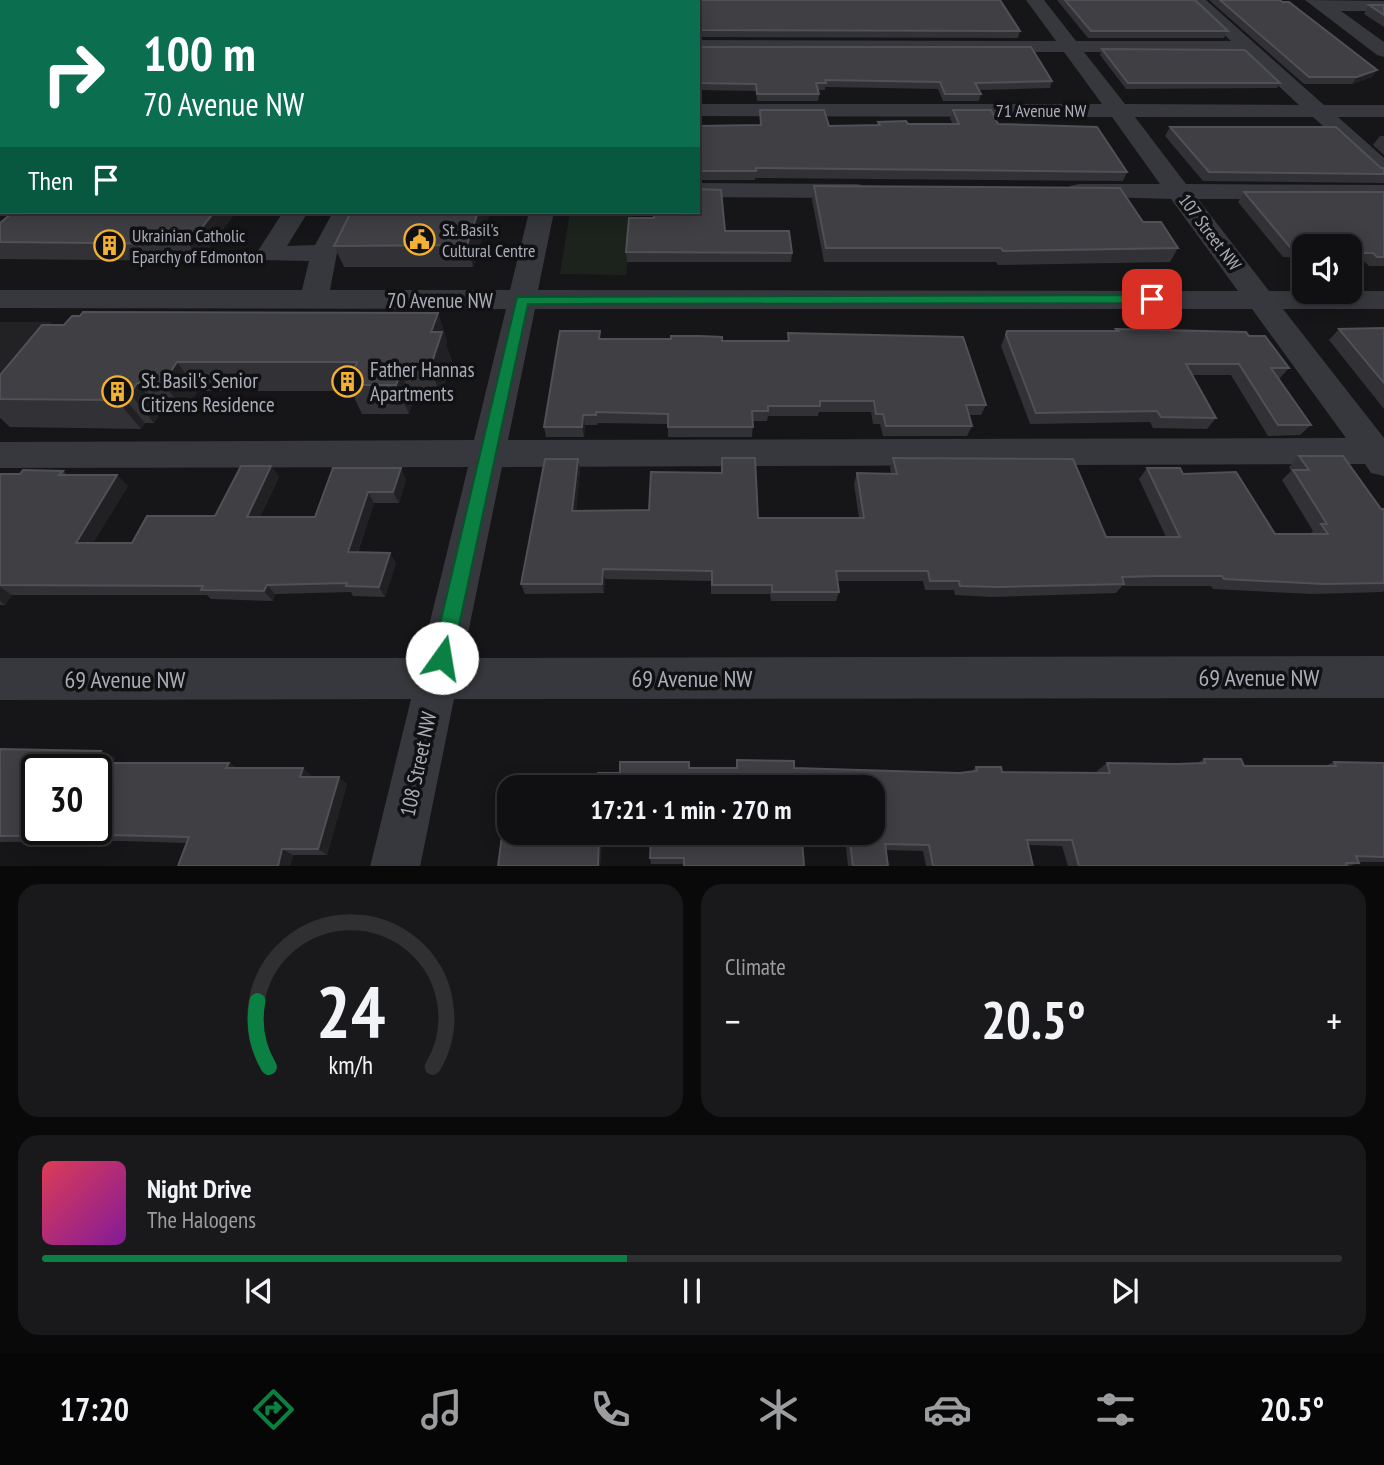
<!DOCTYPE html>
<meta charset="utf-8">
<style>
:root{--surface:#101012;--page:#19191b;--text:#f1f3f6;--muted:#9c9d9f;--line:#303032;--accent:#0b8043}
body{margin:0;font-family:"PT Sans Narrow",sans-serif;background:var(--page);color:var(--text);height:100vh;display:flex;flex-direction:column;font-size:26px;white-space:nowrap}
*{box-sizing:border-box;margin:0}
p{font-size:23px;color:var(--muted)}
.icon{flex:none;width:38px;height:38px;fill:none;stroke:currentColor;stroke-width:2;stroke-linecap:round;stroke-linejoin:round}
.map{position:relative;height:866px;overflow:hidden}
.sheet{display:flex;flex-direction:column;gap:18px;padding:18px;background:#09090a;flex:1}
.sheet>*{flex:none}
.hud{position:absolute;left:0px;top:0px;width:700px;height:214px;box-shadow:0 4px 18px #0003,0 0 0 2px var(--line);background:#0b6e4f;color:#fff;overflow:hidden}
.fabs{position:absolute;left:1292px;top:234px;display:grid;gap:14px}
.fabs a{display:grid;place-items:center;width:70px;height:70px;border-radius:14px;background:var(--surface);box-shadow:0 4px 18px #0003,0 0 0 2px var(--line);font-size:35px}
.speed{position:absolute;left:21px;top:754px;display:flex;gap:14px;font-size:35px;font-weight:700;text-align:center}
.speed>*{display:grid;place-content:center;width:91px;height:91px;border-radius:50%;background:var(--surface);box-shadow:0 4px 18px #0003,0 0 0 2px var(--line);line-height:1}
.speed .limit{border:4px solid #111;border-radius:10px;background:#fff;color:#111}
.pin{position:absolute;display:grid;place-items:center;width:60px;height:60px;color:#fff;margin:-30px;border-radius:14px;box-shadow:0 4px 10px #0006}
.me{position:absolute;width:77px;margin:-38px;rotate:13deg;stroke-linejoin:round;filter:drop-shadow(0 0 5px #0008)}
.turn{display:flex;align-items:center;gap:24px;height:147px;padding:0 28px;font-size:32px}
.turn .icon{width:91px;height:91px;stroke-width:2.5}
.turn b{display:block;font-size:49px;line-height:60px}
.then{display:flex;align-items:center;height:66px;padding:0 28px;background:#0003;gap:14px;font-size:26px}
.big{font-size:52px;font-weight:800;line-height:1.1}
.sheet .tile{flex:1;display:flex;flex-direction:column;justify-content:center;gap:10px;min-width:0;padding:0 24px;border-radius:21px;background:var(--page)}
.sheet .dial{align-items:center;gap:0}
.dial svg{height:182px;overflow:visible;fill:none;stroke:var(--line);stroke-width:7;stroke-linecap:round;text-anchor:middle}
.dial text{fill:var(--text);stroke:none}
.song{display:flex;align-items:center;gap:21px}
.cover{width:84px;height:84px;border-radius:10px;background:linear-gradient(135deg,hsl(350 70% 55%),hsl(290 70% 35%))}
.played{height:7px;border-radius:4px;background:linear-gradient(90deg,var(--accent) 45%,var(--line) 45%)}
.keys{display:flex;justify-content:space-around;direction:ltr}
.heat{display:flex;justify-content:space-between;align-items:center;font-size:38px;direction:ltr}
.sheet .tiles{flex:1;display:grid;gap:18px;grid-template-columns:1fr 1fr}
.tile:last-child{grid-column:span 2}
.trip{position:absolute;left:497px;top:775px;width:388px;height:70px;border-radius:21px;background:var(--surface);box-shadow:0 4px 18px #0003,0 0 0 2px var(--line);font-weight:800;line-height:70px;text-align:center}
.tab-bar{display:flex;height:112px;justify-content:space-around;align-items:center;background:#060607;color:var(--muted)}
.tab-bar .icon{width:49px;height:49px}
.tab-bar .on{color:var(--accent)}
.tab-bar b{font-size:32px;color:var(--text)}
.map>svg:first-child{display:block}
.built{fill:#222225}
.green{fill:#1c231d}
.lines{fill:none;stroke-linecap:round;stroke-linejoin:round}
.minor{fill:#37383d;fill-rule:evenodd}
.major{fill:#53555c;fill-rule:evenodd}
.wall{fill:#323236}
.shaded-wall{fill:#212124}
.building{fill:#3f3f44;stroke:#4f5156;stroke-width:2;fill-rule:evenodd}
.route{fill:#0b8043;stroke:#07532c;stroke-width:2}
.labels{text-anchor:middle;dominant-baseline:central;stroke-width:7;stroke-linejoin:round;paint-order:stroke}
.far-street-label{font-size:18px;fill:#a8adb8;stroke:#111113}
.far-poi-label{font-size:18px;fill:#a8adb8;stroke:#111113;text-anchor:start}
.street-label{font-size:21px;fill:#a8adb8;stroke:#111113}
.poi-label{font-size:21px;fill:#a8adb8;stroke:#111113;text-anchor:start}
.near-street-label{font-size:24px;fill:#a8adb8;stroke:#111113}
</style>
<div class="map">
<svg width="1384" height="867" viewBox="0 0 1384 867">
<rect width="100%" height="100%" fill="#161618"/>
<path class="built" d="M0 322H52L0 385Z"/>
<path class="green" d="M570 212H634L626 275 560 274Z"/>
<g class="lines">
<path class="minor" d="M580 0H598V2H580Z
M1026 0H1044L1076 41H1231L1187 0H1206L1324 105H1384V117H1338L1384 158V177L1376 175 1313 117H1135L1186 184 1384 185V199H1198L1269 291H1384V309H1283L1384 438V476L1371 473 1365 464 502 467 463 658 1384 656V698L454 699 420 867H370L411 699 0 700V658H421L468 467 0 468V442L474 440 506 309 0 308V290H302L309 261 260 260 256 254 283 212H308L287 246 315 245 333 212H357L337 253 330 290H510L529 212H554L538 290 1238 291 1171 199 1070 196 1067 191 1070 186 1079 184H1160L1112 117 698 116V104H1102L1064 52H698V40L1056 41ZM1084 52 1243 53 1299 105 1125 104ZM535 309H1252L1346 438 508 440Z
M1305 0 1384 1V11H1341L1384 42V57L1377 55Z
M0 105H2L0 119Z
M0 132H2V146H0Z
M698 183 857 184 866 186 869 191 866 196 857 198 698 197Z"/>
<path class="major" d="M184 0H205L183 2Z
M0 171H2L0 188Z"/>
</g>
<path class="wall" d="M0 0H160L158 2H2V88H0Z
M1057 0H1195L1228 31 1224 38H1088Z
M1209 0H1280L1377 70 1372 77 1352 84H1304Z
M698 2 1020 31 1018 38 698 37Z
M1369 5H1384V27L1364 14Z
M698 47 1052 81 1050 88 979 90 981 94 979 101H943L938 89 825 87V90H818L819 94 818 101H757L756 91 698 90Z
M1102 49 1280 83 1277 88 1126 89 1100 55Z
M760 110 829 126 877 125 878 122 908 124H953L950 119 953 110 998 124 1127 172 1123 181 755 178V180H698V126L760 125Z
M1170 127 1381 168H1384V183L1203 181 1165 136Z
M1380 136H1384V155L1373 145Z
M814 186 1143 222 1178 248 1170 262 998 265 996 262H824L812 200Z
M1244 192H1384V266H1369L1365 262H1349V247H1304V258L1283 257 1238 202Z
M236 212 199 261 0 259V223Z
M351 212H490L473 267H344L334 246Z
M654 218 725 231 792 253 791 262H627L626 252Z
M438 313 447 341 446 345 452 361 441 396 413 401 409 414H362L351 391H198L185 412H161L154 423H145L141 429 10 427 0 418V375L64 325Z
M1384 328V409L1329 340 1339 329Z
M1116 329 1249 336 1289 368 1279 379 1311 425 1300 435 1268 436 1231 375H1192L1216 418 1207 429 1153 428 1150 422 1030 424 1001 346 1007 331H1114Z
M788 333 986 405 981 415H969L972 426 967 436H883L880 424H873L871 412H819L818 416H768L767 421H753L752 437H668V424L598 423 597 425H585L584 437H546L544 427 601 339 787 341Z
M1299 456 1381 509H1384V591L1382 592 1312 594 1213 589 1211 586H1122L1116 593 992 597 955 595 954 590H925L923 581H837L839 592 836 601H771L770 594H711V581L605 579 604 593 525 594 521 584 578 459 580 469 576 511 649 510 721 473 722 458 758 518H859L854 484 857 473 891 474 890 468 893 458 1106 537H1166L1139 479 1147 468 1183 474 1275 534H1310L1313 531 1282 480 1291 471 1289 467Z
M271 466 279 477 260 517H315L333 468 406 479 399 503H374L358 552 396 563 385 597 353 596 351 592 275 594 273 601 211 599 207 595H12L5 605H0V474H20L63 471 67 475 128 486 93 543H132L215 516Z
M0 749 101 751 115 758 113 763H229L237 768 312 776V777L347 784 327 855H293L290 866H178L187 843 125 841 0 842Z
M1204 759 1244 766H1325L1334 762 1384 763V862H1358L1359 863 1349 866H1068L1062 846 1028 845 1033 866H926L923 851 886 850 888 866H848L846 847H802L684 864H651L650 858 651 842H602L600 866H498L597 776 620 773 689 768H736L737 760 794 768 959 773 971 772 976 767 1002 772 1097 773V771L1107 763 1177 764 1197 763Z"/>
<path class="shaded-wall" d="M145 0H160L158 2H143Z
M1377 70 1372 77 1352 84 1357 77Z
M214 212H236L199 261 189 244Z
M478 212H490L473 267 467 245Z
M438 313 447 341 446 345 452 361 441 396 430 368 431 332Z
M177 362 198 391 185 412 163 383Z
M401 372 413 401 409 414 396 385Z
M137 383 161 412 154 423 130 394Z
M121 394 145 423 141 429 117 400Z
M583 415 585 425 584 437 582 427Z
M578 459 580 469 575 521 572 511Z
M271 466 279 477 255 527 247 517Z
M401 468 406 479 399 503 393 492Z
M117 475 128 486 87 553 76 543Z
M368 492 374 503 354 562 348 552Z
M390 553 396 563 385 597 379 587Z
M603 569 605 579 604 593 602 584Z
M267 585 275 594 273 601 264 591Z
M0 587 12 595 5 605 0 601Z
M101 751 115 758 110 770 96 763Z
M229 763 240 770 226 768Z
M303 768 312 776 310 784 300 777Z
M339 777 347 784 327 855 318 849Z
M599 837 602 842 600 866H598Z
M282 849 293 855 290 866H278Z"/>
<path class="building" d="M0 0H145L143 2H2V79H0Z
M267 0H553L552 2H265Z
M608 0H1000L1020 31 698 30V2H608Z
M1065 0H1195L1228 31H1091Z
M1220 0H1280L1282 2H1289L1377 70 1357 77H1309Z
M1369 5H1384V15Z
M698 47H1031L1052 81 975 83 981 94H945L940 82 825 80 826 83H816L819 94H757L756 84 698 83Z
M1102 49 1245 50 1280 83H1128Z
M760 110H824L829 126 880 125 878 122 906 121 908 124H959L953 110H991L998 124 1097 127 1127 172 756 168V171H698V126L761 125Z
M1170 127H1336L1381 168H1384V174L1209 172Z
M814 186 1120 188 1143 222H1161L1178 248 1003 251 1001 248H826Z
M698 189 721 190 725 231H789L792 253 626 252 629 218H654V212H698Z
M1244 192H1384V257H1377L1373 253H1349V247H1290Z
M13 212H214L189 244 0 242V223Z
M351 212H478L467 245 334 246Z
M83 312 438 313 431 332H442L430 368 401 372 396 385H348L357 362H177L163 383H137L130 394H121L117 400 0 399V375L42 325H64L72 316H80Z
M1384 328V383L1339 329Z
M1116 329 1246 332 1249 336H1265L1289 368H1271L1311 425H1278L1239 364H1186L1216 418 1161 417 1157 411 1036 413 1006 335 1007 331H1118Z
M560 331H600L599 339H671V336H699L722 337V341H789L788 333 963 337 986 405H966L972 426H886L883 414H876L874 401H820V406H768V411H752L753 427H668V414L596 412V415H583L582 427H544Z
M1299 456H1343L1381 509H1384V583L1324 584 1224 579 1222 576H1157L1122 577 1124 584 998 587 960 586 959 581H930L928 571H836L839 592H772V585H712V571L603 569 602 584H521L545 459H578L572 511 649 510 651 472 722 473V458H755L758 518H864L857 473 897 474 893 458 1073 459 1106 537H1180L1147 468H1180L1183 474 1236 472 1275 534H1328L1321 524H1327L1293 470H1309Z
M241 466H271L247 517H315L333 468H401L393 492H368L348 552 390 553 379 587 346 586 347 583 267 585 264 591 201 590 203 586 0 585V474H20L23 470 63 471 59 475H117L76 543H132L147 516H215Z
M0 749 101 751 96 763H229L226 768H303L300 777H339L318 849H282L278 866H178L189 837 110 835 0 836ZM37 770H96V830H37Z
M1204 759H1241L1244 766H1336L1334 762 1384 763V857L1356 856 1359 863H1346L1347 866H1079L1072 840H1027L1033 866H933L929 845 885 844 888 866H853L850 841H802L804 866H684V858H650L651 837H599L598 866H498L510 776H597L598 773H620V762H689V768H737V760L794 761V768L959 773 977 771 976 767H1001L1002 772 1110 773 1107 763 1177 764 1205 763ZM509 788H873V833H509Z"/>
<path class="route" d="M1152 295 1157 296V303L528 304 452 658 449 664 442 667 435 664 432 658 517 297Z"/>
<defs>
<symbol id="civic-ring" viewBox="-11 -11 22 22"><circle r="9.5" fill="#111113" stroke="#f2b134" stroke-width="1.5"/><path d="M-.6-6.5H3V-4.5H.6V-3L4-1V1h2V6H-6V1h2V-1L-.6-3ZM-1.2 2.5V6h2.4V2.5Z" fill="#f2b134"/></symbol>
<symbol id="building-ring" viewBox="-11 -11 22 22"><circle r="9.5" fill="#111113" stroke="#f2b134" stroke-width="1.5"/><path d="M-4-6H4V6H1V3H-1V6H-4ZM-2.5-4.3h1.7v1.8h-1.7ZM.8-4.3h1.7v1.8H.8ZM-2.5-1h1.7V.8h-1.7ZM.8-1h1.7V.8H.8Z" fill="#f2b134"/></symbol>
</defs>
<g fill-rule="evenodd">
<use href="#civic-ring" x="402" y="222" width="35" height="35"/>
<use href="#building-ring" x="92" y="228" width="35" height="35"/>
<use href="#building-ring" x="330" y="364" width="35" height="35"/>
<use href="#building-ring" x="100" y="374" width="35" height="35"/>
</g>
<g class="labels">
<g class="far-street-label">
<text x="1041" y="110">71 Avenue NW</text>
<text transform="translate(1210 232) rotate(53)">107 Street NW</text>
</g>
<g class="far-poi-label">
<text x="442" y="229">St. Basil's<tspan x="442" dy="21">Cultural Centre</tspan></text>
<text x="132" y="235">Ukrainian Catholic<tspan x="132" dy="21">Eparchy of Edmonton</tspan></text>
</g>
<g class="street-label">
<text x="440" y="300">70 Avenue NW</text>
<text transform="translate(418 764) rotate(-78)">108 Street NW</text>
</g>
<g class="poi-label">
<text x="370" y="369">Father Hannas<tspan x="370" dy="24">Apartments</tspan></text>
<text x="141" y="380">St. Basil's Senior<tspan x="141" dy="24">Citizens Residence</tspan></text>
</g>
<g class="near-street-label">
<text x="1259" y="677">69 Avenue NW</text>
<text x="692" y="678">69 Avenue NW</text>
<text x="125" y="679">69 Avenue NW</text>
</g>
</g>
</svg>
<div class="fabs">
<a><svg class="icon" aria-label="sound" viewBox="0 0 24 24"><path d="M4 9h4l5-4v14l-5-4H4zM17 9q2 3 0 6"/></svg></a>
</div>
<div class="speed"><div class="limit">30</div></div>
<div class="pin" style="left:1152px;top:299px;background:#d93025"><svg class="icon" aria-label="arrive" viewBox="0 0 24 24"><path d="M6 21V4h12l-3 4 3 4H6"/></svg></div>
<svg class="me" style="left:442px;top:658px" viewBox="-20 -20 40 40"><circle r="19" fill="#fff"/><path d="M0-13L10 11 0 6-10 11z" fill="#0b8043"/></svg>
<div class="trip">17:21 · 1 min · 270 m</div>
<div class="hud">
<div class="turn"><svg class="icon" aria-label="right" viewBox="0 0 24 24"><path d="M7 20v-9h11M14 6l5 5-5 5"/></svg><div><b>100 m</b>70 Avenue NW</div></div>
<div class="then">Then<svg class="icon" aria-label="arrive" viewBox="0 0 24 24"><path d="M6 21V4h12l-3 4 3 4H6"/></svg></div>
</div>
</div>
<section class="sheet">
<div class="tiles">
<div class="tile dial"><svg viewBox="0 0 100 80">
<path d="M14 69A42 42 0 1 1 86 69"/>
<path d="M14 69A42 42 0 0 1 9 40" stroke="#0b8043"/>
<text x="50" y="56" font-size="32" font-weight="700">24</text>
<text x="50" y="72" font-size="11">km/h</text>
</svg></div>
<div class="tile"><p>Climate</p>
<div class="heat"><a>−</a><b class="big">20.5°</b><a>+</a></div>
</div>
<div class="tile">
<div class="song"><i class="cover"></i><div><b>Night Drive</b><p>The Halogens</p></div></div>
<div class="played"></div>
<div class="keys"><svg class="icon" aria-label="previous" viewBox="0 0 24 24"><path d="M18 5L8 12l10 7zM5 5v14"/></svg><svg class="icon" aria-label="pause" viewBox="0 0 24 24"><path d="M8 5v14M16 5v14"/></svg><svg class="icon" aria-label="next" viewBox="0 0 24 24"><path d="M6 5l10 7-10 7zM19 5v14"/></svg></div>
</div>
</div>
</section>
<nav class="tab-bar">
<b>17:20</b>
<svg class="icon on" aria-label="directions" viewBox="0 0 24 24"><path d="M12 3l9 9-9 9-9-9zM9 14v-3h6M13 9l2 2-2 2"/></svg>
<svg class="icon" aria-label="music" viewBox="0 0 24 24"><path d="M9 18V5l10-2v13"/><circle cx="6" cy="18" r="3"/><circle cx="16" cy="16" r="3"/></svg>
<svg class="icon" aria-label="phone" viewBox="0 0 24 24"><path d="M5 4h4l2 5-3 2q2 4 5 5l2-3 5 2v4C11 20 4 13 5 4z"/></svg>
<svg class="icon" aria-label="climate" viewBox="0 0 24 24"><path d="M12 3v18M4 7l16 10M4 17L20 7"/></svg>
<svg class="icon" aria-label="car" viewBox="0 0 24 24"><path d="M5 17H2v-5l4-1 3-4h7l3 4 3 1v5h-3M9 17h6M6 11h13"/><circle cx="7" cy="17" r="2"/><circle cx="17" cy="17" r="2"/></svg>
<svg class="icon" aria-label="filters" viewBox="0 0 24 24"><path d="M4 7h16M4 17h16"/><circle cx="9" cy="7" r="2"/><circle cx="15" cy="17" r="2"/></svg>
<b>20.5°</b>
</nav>
